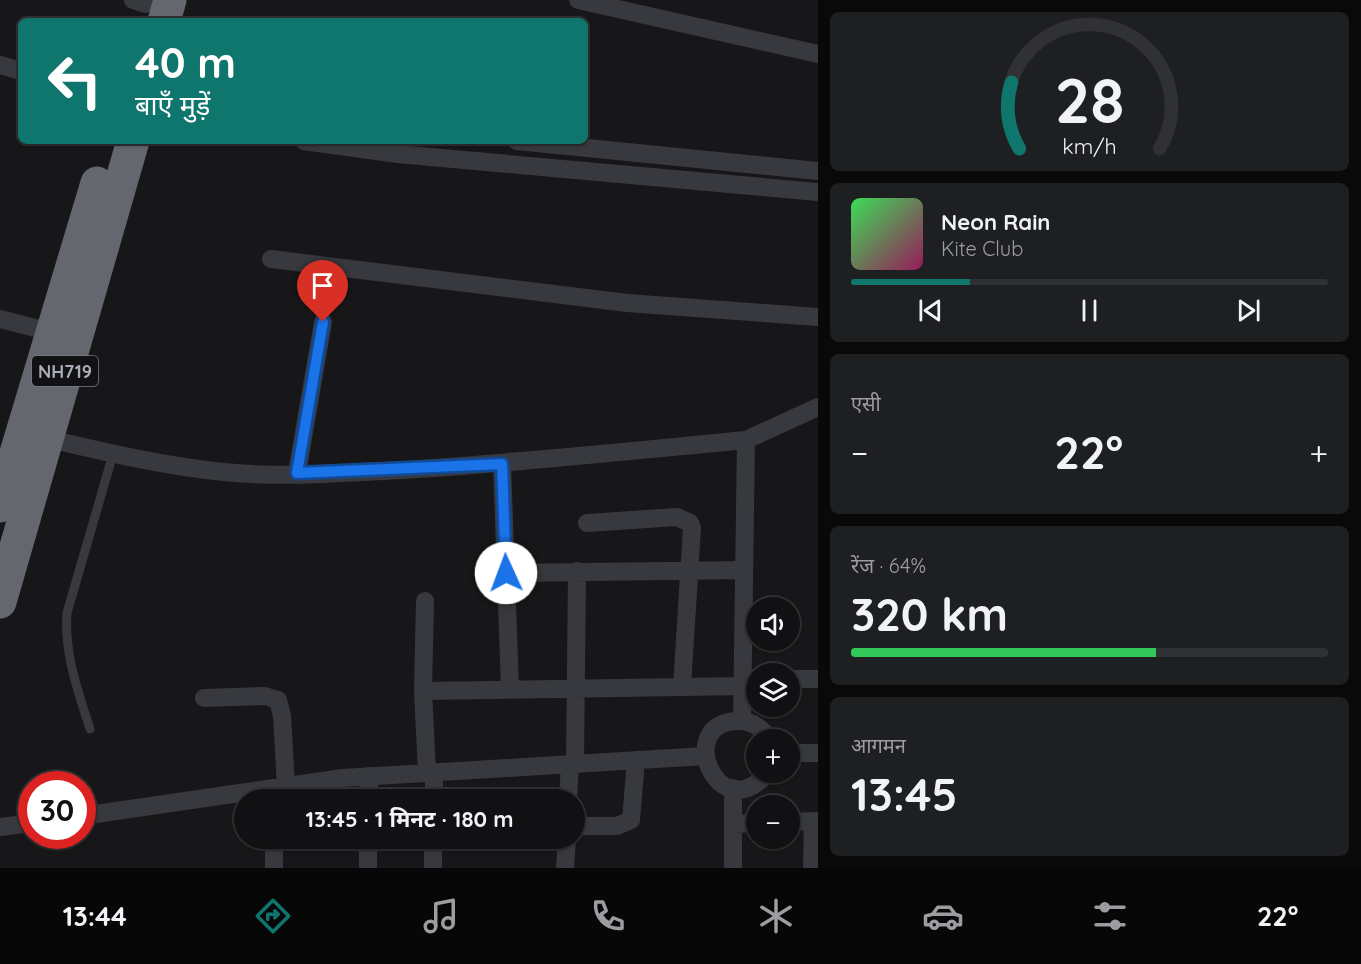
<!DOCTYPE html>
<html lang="hi">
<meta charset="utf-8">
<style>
:root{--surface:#111113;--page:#1e1f21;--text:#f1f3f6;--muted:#9c9da0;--line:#303133;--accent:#0f766e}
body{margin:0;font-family:Quicksand,"Noto Sans Devanagari",sans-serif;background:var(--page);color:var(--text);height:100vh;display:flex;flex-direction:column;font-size:22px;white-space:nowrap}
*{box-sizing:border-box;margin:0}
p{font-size:20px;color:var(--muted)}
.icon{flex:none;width:33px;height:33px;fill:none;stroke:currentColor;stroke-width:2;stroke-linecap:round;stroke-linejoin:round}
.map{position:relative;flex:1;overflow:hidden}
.side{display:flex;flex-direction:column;gap:12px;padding:12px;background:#09090a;width:543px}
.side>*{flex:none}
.guide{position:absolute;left:18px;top:18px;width:570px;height:126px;border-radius:9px;box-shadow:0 2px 4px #0004,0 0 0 2px var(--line);background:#0f766e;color:#fff;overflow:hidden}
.tools{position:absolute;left:746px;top:597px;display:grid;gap:12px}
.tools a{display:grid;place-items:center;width:54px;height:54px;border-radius:50%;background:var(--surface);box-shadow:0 2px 4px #0004,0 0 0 2px var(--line);font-size:30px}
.speed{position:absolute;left:18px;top:771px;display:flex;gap:12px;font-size:30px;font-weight:700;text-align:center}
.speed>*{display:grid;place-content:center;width:78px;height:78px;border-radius:50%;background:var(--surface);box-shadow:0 2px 4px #0004,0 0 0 2px var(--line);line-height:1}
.speed .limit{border:9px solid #d22;background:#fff;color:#111}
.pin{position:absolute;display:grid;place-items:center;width:51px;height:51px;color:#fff;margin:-62px -26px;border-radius:50% 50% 50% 0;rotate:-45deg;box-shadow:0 0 6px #0007}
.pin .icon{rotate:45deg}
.me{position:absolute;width:66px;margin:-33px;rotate:358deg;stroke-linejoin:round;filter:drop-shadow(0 0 4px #0008)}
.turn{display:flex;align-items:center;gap:21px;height:126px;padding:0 18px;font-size:27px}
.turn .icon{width:78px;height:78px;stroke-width:2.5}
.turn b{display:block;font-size:42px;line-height:51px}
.big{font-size:45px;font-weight:700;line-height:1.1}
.side .card{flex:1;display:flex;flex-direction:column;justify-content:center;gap:9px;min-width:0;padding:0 21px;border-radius:9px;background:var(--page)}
.side .dial{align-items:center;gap:0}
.dial svg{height:156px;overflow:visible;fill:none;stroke:var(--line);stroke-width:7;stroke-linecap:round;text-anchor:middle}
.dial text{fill:var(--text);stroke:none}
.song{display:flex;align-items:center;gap:18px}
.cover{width:72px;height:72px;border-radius:9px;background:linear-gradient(135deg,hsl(130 70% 55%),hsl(330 70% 35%))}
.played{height:6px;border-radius:3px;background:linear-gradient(90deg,var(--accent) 25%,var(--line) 25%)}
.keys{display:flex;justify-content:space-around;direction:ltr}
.heat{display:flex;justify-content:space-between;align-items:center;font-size:33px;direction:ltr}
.charge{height:9px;border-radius:4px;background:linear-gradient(90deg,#34c759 64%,var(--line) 0)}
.trip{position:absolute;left:234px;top:789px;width:351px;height:60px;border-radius:30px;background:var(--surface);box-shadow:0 2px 4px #0004,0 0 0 2px var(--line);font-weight:700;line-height:60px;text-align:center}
.tabs{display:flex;height:96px;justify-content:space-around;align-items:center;background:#070708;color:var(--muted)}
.tabs .icon{width:42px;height:42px}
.tabs .on{color:var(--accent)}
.tabs b{font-size:27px;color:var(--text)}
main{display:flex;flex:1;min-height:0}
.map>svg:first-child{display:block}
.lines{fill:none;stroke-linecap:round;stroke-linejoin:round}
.lane{stroke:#38393e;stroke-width:9}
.street{stroke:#38393e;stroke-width:18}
.highway{stroke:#65676f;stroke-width:33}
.route-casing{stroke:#114b97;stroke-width:15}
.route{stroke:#1a73e8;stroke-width:10}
.labels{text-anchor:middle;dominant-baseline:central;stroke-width:6;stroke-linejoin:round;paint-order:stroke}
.shield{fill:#121214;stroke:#7c7f87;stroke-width:1.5}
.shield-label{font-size:18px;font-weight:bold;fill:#aaaeb8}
</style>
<main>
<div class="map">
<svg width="818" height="868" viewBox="0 0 818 868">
<rect width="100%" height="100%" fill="#171719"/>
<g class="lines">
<path class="lane" d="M90 729C78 691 64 654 67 613L113 454"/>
<path class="street" d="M133 0 145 4
M578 0 818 54
M0 65 21 71
M304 141 398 154 818 192
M517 141 818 171
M271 259 627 303 818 317
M0 319 51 332
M41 437C101 451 163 466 224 472 282 478 344 473 402 470 517 463 631 451 746 440L742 721
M746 440 818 407
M502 464 510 688
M297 473 323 322
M587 523 677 517 690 523 692 528 682 687
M506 573 744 570
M425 601 423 691 427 773
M789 679H818
M423 691 743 686
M204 698 265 696 278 700 282 716 286 786
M789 753H818
M575 764 577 571
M768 772C719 832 672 721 739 721 752 721 763 728 769 740
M369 800V776
M434 800V772
M568 800 570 764
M82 816 343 778 705 756
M789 822 818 821
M733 824 756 823
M574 826H617L631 820 636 760
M0 827 32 823
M274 868V838
M368 868V838
M433 868V838
M565 868 567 838
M733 868V788
M812 868 813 822"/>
<path class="highway" d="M164 21 170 0
M0 506 97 183
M0 602 133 141"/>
</g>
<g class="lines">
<defs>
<path id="route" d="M323 322 297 473 502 464 506 573"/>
</defs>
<use href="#route" class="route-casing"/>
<use href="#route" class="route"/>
</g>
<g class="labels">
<rect class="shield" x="32" y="356" width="66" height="30" rx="4.5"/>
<g class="shield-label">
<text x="65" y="371">NH719</text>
</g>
</g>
</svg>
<div class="tools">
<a><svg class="icon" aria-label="sound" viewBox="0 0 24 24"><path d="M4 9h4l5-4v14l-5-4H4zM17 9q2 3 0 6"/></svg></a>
<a><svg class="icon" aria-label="layers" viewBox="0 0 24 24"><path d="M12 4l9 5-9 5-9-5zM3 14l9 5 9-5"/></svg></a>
<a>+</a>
<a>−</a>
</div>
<div class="speed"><div class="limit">30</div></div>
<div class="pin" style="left:323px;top:322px;background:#d93025"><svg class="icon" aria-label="arrive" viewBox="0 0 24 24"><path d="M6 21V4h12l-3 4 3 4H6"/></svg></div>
<svg class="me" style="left:506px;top:573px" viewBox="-20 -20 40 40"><circle r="19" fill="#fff"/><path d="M0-13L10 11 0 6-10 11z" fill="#1a73e8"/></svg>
<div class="trip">13:45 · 1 मिनट · 180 m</div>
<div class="guide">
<div class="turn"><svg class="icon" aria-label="left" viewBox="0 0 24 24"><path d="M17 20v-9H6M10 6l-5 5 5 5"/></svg><div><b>40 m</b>बाएँ मुड़ें</div></div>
</div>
</div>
<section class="side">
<div class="card dial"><svg viewBox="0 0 100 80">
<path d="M14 69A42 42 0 1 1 86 69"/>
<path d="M14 69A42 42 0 0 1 10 35" stroke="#0f766e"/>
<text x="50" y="56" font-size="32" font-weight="700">28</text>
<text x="50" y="72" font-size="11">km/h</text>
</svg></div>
<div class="card">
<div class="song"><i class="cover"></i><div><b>Neon Rain</b><p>Kite Club</p></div></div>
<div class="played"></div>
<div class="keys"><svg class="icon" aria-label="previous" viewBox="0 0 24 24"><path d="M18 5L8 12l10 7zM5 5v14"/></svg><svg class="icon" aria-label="pause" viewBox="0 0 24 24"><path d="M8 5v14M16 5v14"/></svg><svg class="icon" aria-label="next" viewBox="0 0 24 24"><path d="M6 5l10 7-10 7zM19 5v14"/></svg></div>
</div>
<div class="card"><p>एसी</p>
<div class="heat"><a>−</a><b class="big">22°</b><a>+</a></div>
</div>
<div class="card"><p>रेंज · 64%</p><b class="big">320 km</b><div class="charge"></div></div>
<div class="card"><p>आगमन</p><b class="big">13:45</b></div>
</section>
</main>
<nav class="tabs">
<b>13:44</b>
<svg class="icon on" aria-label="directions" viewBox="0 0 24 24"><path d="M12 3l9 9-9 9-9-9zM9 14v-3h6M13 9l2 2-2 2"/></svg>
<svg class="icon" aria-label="music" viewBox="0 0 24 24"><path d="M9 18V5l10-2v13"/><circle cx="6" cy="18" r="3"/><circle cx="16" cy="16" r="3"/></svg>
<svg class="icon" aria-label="phone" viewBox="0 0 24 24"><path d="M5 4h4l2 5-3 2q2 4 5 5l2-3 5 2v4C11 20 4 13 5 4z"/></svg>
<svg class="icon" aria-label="climate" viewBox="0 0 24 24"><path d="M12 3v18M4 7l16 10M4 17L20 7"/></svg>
<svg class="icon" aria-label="car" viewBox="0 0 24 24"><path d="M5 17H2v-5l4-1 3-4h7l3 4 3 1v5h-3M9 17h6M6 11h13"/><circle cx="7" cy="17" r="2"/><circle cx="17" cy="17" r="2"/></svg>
<svg class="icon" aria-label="filters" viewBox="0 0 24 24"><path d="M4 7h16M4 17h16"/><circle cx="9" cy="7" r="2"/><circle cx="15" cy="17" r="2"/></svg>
<b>22°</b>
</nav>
